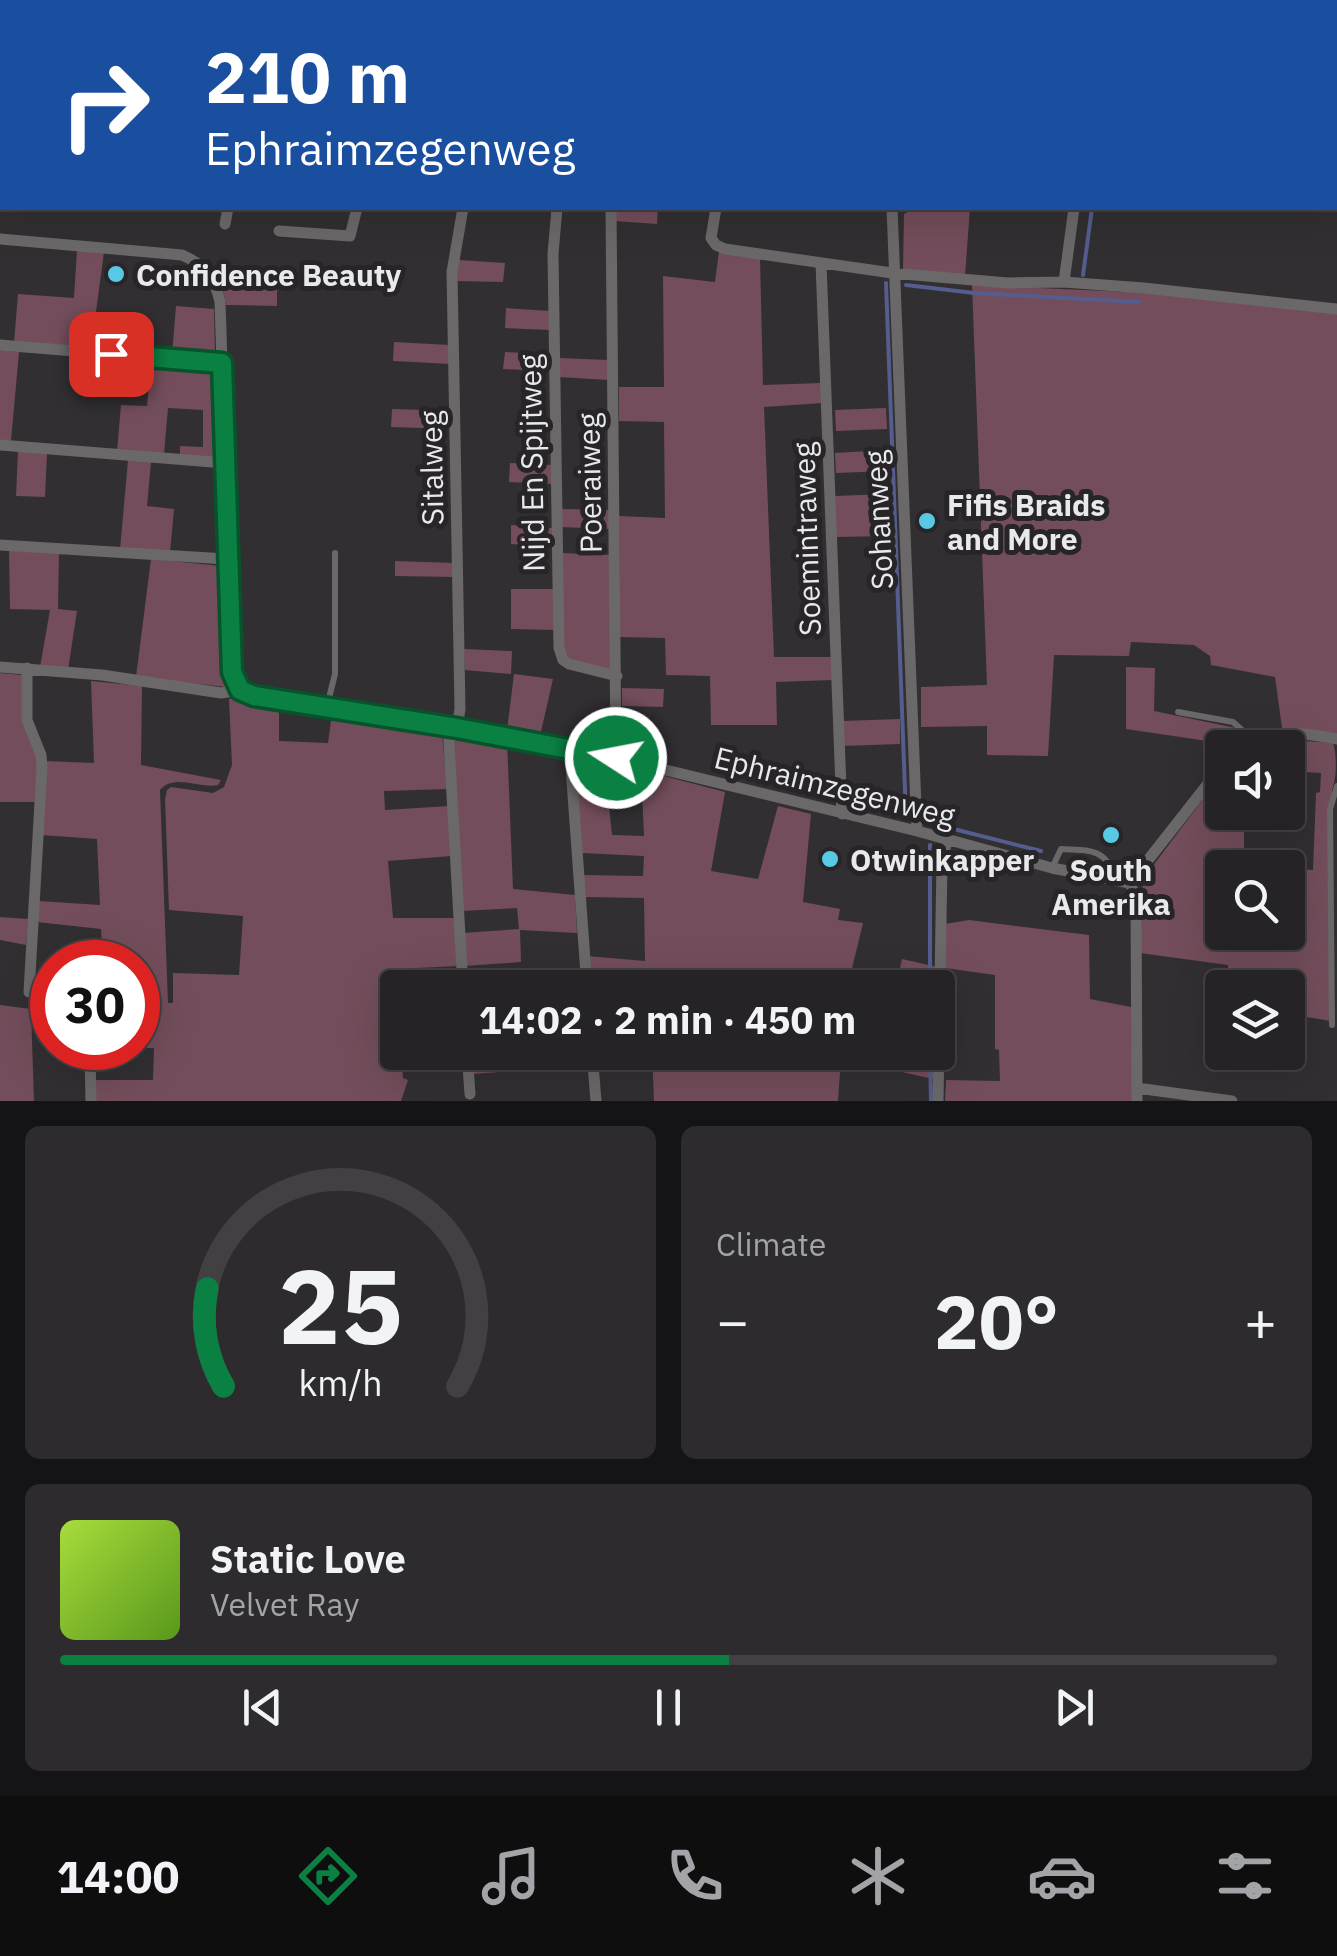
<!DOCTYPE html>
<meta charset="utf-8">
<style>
:root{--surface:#252326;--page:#2d2b2e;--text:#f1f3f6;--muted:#a3a4a7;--line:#424043;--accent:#0b8043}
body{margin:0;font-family:"IBM Plex Sans",sans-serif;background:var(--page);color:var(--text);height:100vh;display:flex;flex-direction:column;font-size:38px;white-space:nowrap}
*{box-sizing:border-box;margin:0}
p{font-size:32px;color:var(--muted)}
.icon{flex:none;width:55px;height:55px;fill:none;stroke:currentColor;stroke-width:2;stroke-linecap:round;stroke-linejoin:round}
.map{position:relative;height:1101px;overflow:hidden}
.sheet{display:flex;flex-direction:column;gap:25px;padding:25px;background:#141315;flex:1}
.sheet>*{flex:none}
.top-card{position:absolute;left:0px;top:0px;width:1338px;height:210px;box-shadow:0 10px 40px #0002,0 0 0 2px var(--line);background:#1a4fa0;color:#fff;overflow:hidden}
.controls{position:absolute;left:1205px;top:730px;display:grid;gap:20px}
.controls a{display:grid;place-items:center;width:100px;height:100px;border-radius:10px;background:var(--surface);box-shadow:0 10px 40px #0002,0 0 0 2px var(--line);font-size:50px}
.speed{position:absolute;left:30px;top:940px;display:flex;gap:20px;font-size:50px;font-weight:700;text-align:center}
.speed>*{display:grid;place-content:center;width:130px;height:130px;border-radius:50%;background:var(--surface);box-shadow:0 10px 40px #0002,0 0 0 2px var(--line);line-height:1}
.speed .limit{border:15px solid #d22;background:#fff;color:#111}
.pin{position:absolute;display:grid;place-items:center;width:85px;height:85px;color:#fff;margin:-42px;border-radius:20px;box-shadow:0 5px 15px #0006}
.me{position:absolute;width:110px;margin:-55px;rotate:281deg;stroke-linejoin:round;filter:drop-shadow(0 0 8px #0008)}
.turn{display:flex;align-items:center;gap:35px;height:210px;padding:0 40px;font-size:45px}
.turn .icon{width:130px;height:130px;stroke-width:2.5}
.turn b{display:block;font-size:70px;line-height:85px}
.big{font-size:75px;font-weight:700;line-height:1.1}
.sheet .widget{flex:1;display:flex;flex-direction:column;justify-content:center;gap:15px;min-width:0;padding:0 35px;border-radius:15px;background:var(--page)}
.sheet .dial{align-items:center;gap:0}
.dial svg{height:260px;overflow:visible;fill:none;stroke:var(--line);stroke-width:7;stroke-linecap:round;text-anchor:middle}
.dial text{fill:var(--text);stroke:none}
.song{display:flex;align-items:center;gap:30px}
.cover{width:120px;height:120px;border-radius:15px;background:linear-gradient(135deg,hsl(80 70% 55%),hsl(90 70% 35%))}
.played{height:10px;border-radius:5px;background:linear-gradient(90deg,var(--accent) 55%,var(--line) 55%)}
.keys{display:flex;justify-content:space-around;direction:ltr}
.heat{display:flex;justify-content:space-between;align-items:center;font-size:55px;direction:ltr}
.sheet .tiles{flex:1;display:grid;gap:25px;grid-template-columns:1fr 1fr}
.widget:last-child{grid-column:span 2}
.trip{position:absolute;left:380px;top:970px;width:575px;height:100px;border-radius:10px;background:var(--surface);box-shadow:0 10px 40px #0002,0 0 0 2px var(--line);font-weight:700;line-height:100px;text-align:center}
.dock{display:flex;height:160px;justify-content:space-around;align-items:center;background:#0f0e0f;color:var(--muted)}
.dock .icon{width:70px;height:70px}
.dock .on{color:var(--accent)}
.dock b{font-size:45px;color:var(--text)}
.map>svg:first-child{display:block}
.green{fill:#734d5b}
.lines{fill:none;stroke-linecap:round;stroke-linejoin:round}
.stream{stroke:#545d8e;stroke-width:4}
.service{stroke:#6a6869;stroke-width:6}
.minor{stroke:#6a6869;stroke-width:11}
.route-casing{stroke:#07532c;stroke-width:25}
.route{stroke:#0b8043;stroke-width:18}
.poi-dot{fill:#58c9e3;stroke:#272528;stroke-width:4}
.labels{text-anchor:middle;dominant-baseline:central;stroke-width:10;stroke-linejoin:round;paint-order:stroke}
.poi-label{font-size:30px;font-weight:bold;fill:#e9e8ea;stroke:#272528;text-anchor:start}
.street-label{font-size:30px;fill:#e9e8ea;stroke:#272528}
</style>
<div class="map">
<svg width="1337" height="1101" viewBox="0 0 1337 1101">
<rect width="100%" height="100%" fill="#312f32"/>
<path class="green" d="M616 208H658L657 224 615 221Z
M916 208H970L965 276 903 269 904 214Z
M77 250 104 252 91 349 14 343 18 294 74 298Z
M719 251 760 258 763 385 822 383 823 403 764 407 774 657H832L833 680 776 682 777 725H711L710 676 666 675 665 638 620 637 619 516 665 518 664 422 619 421V387H664L663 276 715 282Z
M459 260 505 263 503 282 456 281Z
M222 285H277V306L226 305Z
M972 285 1153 293 1337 313V734L1282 728 1275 677 1211 665 1210 656 1194 645 1131 642 1129 656 1054 655 1048 756 987 755V726L921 727V687L987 685Z
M176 306 214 309 215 356 172 355Z
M506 308 550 311V330L505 328Z
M394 342 450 345V364L393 361Z
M0 350 19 352 11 441 0 440Z
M505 352 551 354V371L503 369Z
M560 358 608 360V380L559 377Z
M151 362 209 366 216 372 219 452 215 459 180 456V446L203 447V410L168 408 164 454 117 451 121 405 147 406Z
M886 408 887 429 836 431 835 410Z
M392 409 452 411 451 429 391 427Z
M888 450 889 471 836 473 835 453Z
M18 451 47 453 45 497 16 496Z
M128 460 151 462 147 506 174 509 170 553 120 550Z
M510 463 553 465 552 484 509 482Z
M889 494 891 536 836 537 834 496Z
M562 509 610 510 609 529 561 527Z
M511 525 553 528V547L511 544Z
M9 549 59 552 58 609 77 611 68 670 40 667 50 610 10 609Z
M561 553 611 555V670L576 664 564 654Z
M151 559 221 566 226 687 136 677Z
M395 561 454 563V577L395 576Z
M511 589H555L554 630 511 629Z
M464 649 512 651 511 674 465 670Z
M1126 667 1155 668 1154 711 1236 728 1241 739 1221 750 1214 742 1126 729Z
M0 673 22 675 38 755 35 802H0Z
M514 674 553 679 540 736 507 730Z
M91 681 142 686 141 765 221 780 218 785C199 789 174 773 160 790L168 1003H173V973L239 975 243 916 169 910 165 799 167 790 171 787 213 793 224 787 232 765 229 699 237 696 279 706V741L328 743 332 713 442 733 447 789 384 791 385 810 449 806 452 856 388 861 393 918H455L459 966 396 969 398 1052 401 1053 403 1078 408 1080 401 1101H96V1080H153L154 1048H133H138V962H103L101 929 37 922 39 901 100 905 97 839 41 835 45 761 94 763Z
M622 688 664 689 663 707 622 706Z
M900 719V744L843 746 842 721Z
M456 732 507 741 513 889 575 895 577 933 520 930 521 962 465 966 463 933 519 929 517 908 461 911 453 733Z
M1277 739 1333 743C1337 754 1337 777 1332 790L1331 1021 1288 1014V988L1229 987 1228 965 1140 953 1143 879 1222 774V812L1244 813V866L1265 867 1222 868V932H1288V869L1313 870 1316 793 1320 792 1321 773 1288 771V748L1268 747 1271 740Z
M581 757 611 763 607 786 612 835 644 836 641 770 725 792 711 871 758 879 778 806 811 814 803 902 840 909 838 920 863 923 850 977 896 985 902 959 938 967V988L647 987 646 974 589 980 587 956 645 961 644 898 585 897 583 875 643 876 644 856 582 853 576 761Z
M0 917 28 919 26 945 0 940Z
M969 920 1089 935 1090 999 1131 1007 1133 1101H945L946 1080 1000 1081 999 1050 995 1049V975L945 968V924Z
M32 991 52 992V1013L31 1010 34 1101H0V1005L31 1009Z
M472 1053H528L529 1070 473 1074Z
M652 1053H937V1080L841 1058 838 1101H654Z"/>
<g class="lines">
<path class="stream" d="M1115 2V0
M1083 275 1092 208
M906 285 974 293 1139 302
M782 783 831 798
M853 804 906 817 886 283
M926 822 1041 851
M930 845V988
M930 1052 931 1101"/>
<path class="service" d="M327 706 335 674V553
M1178 712 1233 722 1252 739
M1052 868 1061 849C1091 850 1106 849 1115 878
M1332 1025 1330 809 1337 786"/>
<path class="minor" d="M289 2 290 0
M397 2V0
M498 2 499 0
M577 2V0
M630 2 631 0
M749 2V0
M889 2V0
M1099 2 1100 0
M0 70H2
M1335 153H1337
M557 208 553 254 559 648 563 660 569 664 617 676
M611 208 616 758
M716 208 711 238 716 245 725 249 892 273 1008 283 1064 282 1144 288 1337 309
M892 208 917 831
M225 224 228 208
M279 231 350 236 357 208
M0 239 182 255C205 265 215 278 220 302L232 672 240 690 254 696 457 727 616 758 917 831 1052 868 1130 883 1222 766
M821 263 842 814
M1064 282 1074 208
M0 345 222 363
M0 445 225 463
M0 545 226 559
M0 667 102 675 221 693 240 690
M27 668V720L41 755 42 768 29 992
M448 726 463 988
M457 727 460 709 452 272 463 208
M1239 748C1270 727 1302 733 1337 739
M574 750 571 767 587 988
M1130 883 1136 899 1137 1101
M467 1052 470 1094
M592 1052 596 1101
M90 1055 91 1101
M1137 1088 1232 1101
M938 1101 942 862 947 839"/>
</g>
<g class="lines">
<defs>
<path id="route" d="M111 354 222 363 232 672 240 690 254 696 457 728 616 758"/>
</defs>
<use href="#route" class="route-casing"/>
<use href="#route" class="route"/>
</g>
<g class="poi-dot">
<circle cx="116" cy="274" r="10"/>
<circle cx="927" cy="521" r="10"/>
<circle cx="1111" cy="835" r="10"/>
<circle cx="830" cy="859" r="10"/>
</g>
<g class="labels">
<g class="poi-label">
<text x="136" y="274">Confidence Beauty</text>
<text x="947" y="504">Fifis Braids<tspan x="947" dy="34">and More</tspan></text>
<text x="850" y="859">Otwinkapper</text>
<text x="1111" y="869" text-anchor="middle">South<tspan x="1111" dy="34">Amerika</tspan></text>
</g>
<g class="street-label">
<text transform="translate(531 463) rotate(-91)">Nijd En Spijtweg</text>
<text transform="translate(431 468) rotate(-91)">Sitalweg</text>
<text transform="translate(589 483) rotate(-91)">Poeraiweg</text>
<text transform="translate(878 520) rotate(-93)">Sohanweg</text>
<text transform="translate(806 539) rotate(-92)">Soemintraweg</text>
<text transform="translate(835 786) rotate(14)">Ephraimzegenweg</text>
</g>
</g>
</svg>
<div class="controls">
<a><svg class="icon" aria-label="sound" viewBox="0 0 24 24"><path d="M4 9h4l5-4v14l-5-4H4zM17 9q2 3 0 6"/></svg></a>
<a><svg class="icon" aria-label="search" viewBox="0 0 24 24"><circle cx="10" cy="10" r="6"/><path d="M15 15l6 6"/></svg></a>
<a><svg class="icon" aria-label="layers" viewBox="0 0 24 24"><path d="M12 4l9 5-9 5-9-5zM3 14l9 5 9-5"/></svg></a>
</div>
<div class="speed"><div class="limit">30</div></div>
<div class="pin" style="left:111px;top:354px;background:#d93025"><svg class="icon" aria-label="arrive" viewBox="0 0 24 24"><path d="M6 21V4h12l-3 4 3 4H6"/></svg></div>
<svg class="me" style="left:616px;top:758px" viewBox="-20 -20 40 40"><circle r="17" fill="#0b8043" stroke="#fff" stroke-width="3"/><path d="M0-11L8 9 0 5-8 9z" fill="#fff"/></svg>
<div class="trip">14:02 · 2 min · 450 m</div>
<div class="top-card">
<div class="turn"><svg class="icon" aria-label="right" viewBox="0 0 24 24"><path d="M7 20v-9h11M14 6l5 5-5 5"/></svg><div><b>210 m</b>Ephraimzegenweg</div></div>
</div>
</div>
<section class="sheet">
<div class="tiles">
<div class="widget dial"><svg viewBox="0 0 100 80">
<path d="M14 69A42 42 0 1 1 86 69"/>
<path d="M14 69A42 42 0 0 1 9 39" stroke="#0b8043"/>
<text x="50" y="56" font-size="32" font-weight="700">25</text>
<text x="50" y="72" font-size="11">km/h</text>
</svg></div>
<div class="widget"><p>Climate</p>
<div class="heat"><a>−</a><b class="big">20°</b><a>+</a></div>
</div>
<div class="widget">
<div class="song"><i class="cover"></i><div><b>Static Love</b><p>Velvet Ray</p></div></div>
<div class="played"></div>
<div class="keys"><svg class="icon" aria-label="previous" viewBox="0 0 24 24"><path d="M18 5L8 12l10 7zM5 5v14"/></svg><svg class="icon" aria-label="pause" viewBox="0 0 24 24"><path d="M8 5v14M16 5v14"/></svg><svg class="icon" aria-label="next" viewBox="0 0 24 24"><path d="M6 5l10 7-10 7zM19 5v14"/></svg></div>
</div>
</div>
</section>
<nav class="dock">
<b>14:00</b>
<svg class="icon on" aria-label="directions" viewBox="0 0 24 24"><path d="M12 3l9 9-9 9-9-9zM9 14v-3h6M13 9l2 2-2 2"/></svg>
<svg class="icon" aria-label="music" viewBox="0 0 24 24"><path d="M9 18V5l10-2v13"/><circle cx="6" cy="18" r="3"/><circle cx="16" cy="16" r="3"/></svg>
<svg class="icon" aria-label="phone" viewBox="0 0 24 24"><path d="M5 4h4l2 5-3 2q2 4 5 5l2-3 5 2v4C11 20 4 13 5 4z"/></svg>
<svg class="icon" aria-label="climate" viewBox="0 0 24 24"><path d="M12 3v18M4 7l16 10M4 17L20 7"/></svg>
<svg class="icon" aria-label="car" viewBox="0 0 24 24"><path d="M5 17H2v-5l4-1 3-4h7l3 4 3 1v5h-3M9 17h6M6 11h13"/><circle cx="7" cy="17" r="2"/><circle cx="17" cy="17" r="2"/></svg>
<svg class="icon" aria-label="filters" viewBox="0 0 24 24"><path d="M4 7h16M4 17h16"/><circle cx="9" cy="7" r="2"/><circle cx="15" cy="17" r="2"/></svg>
</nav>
